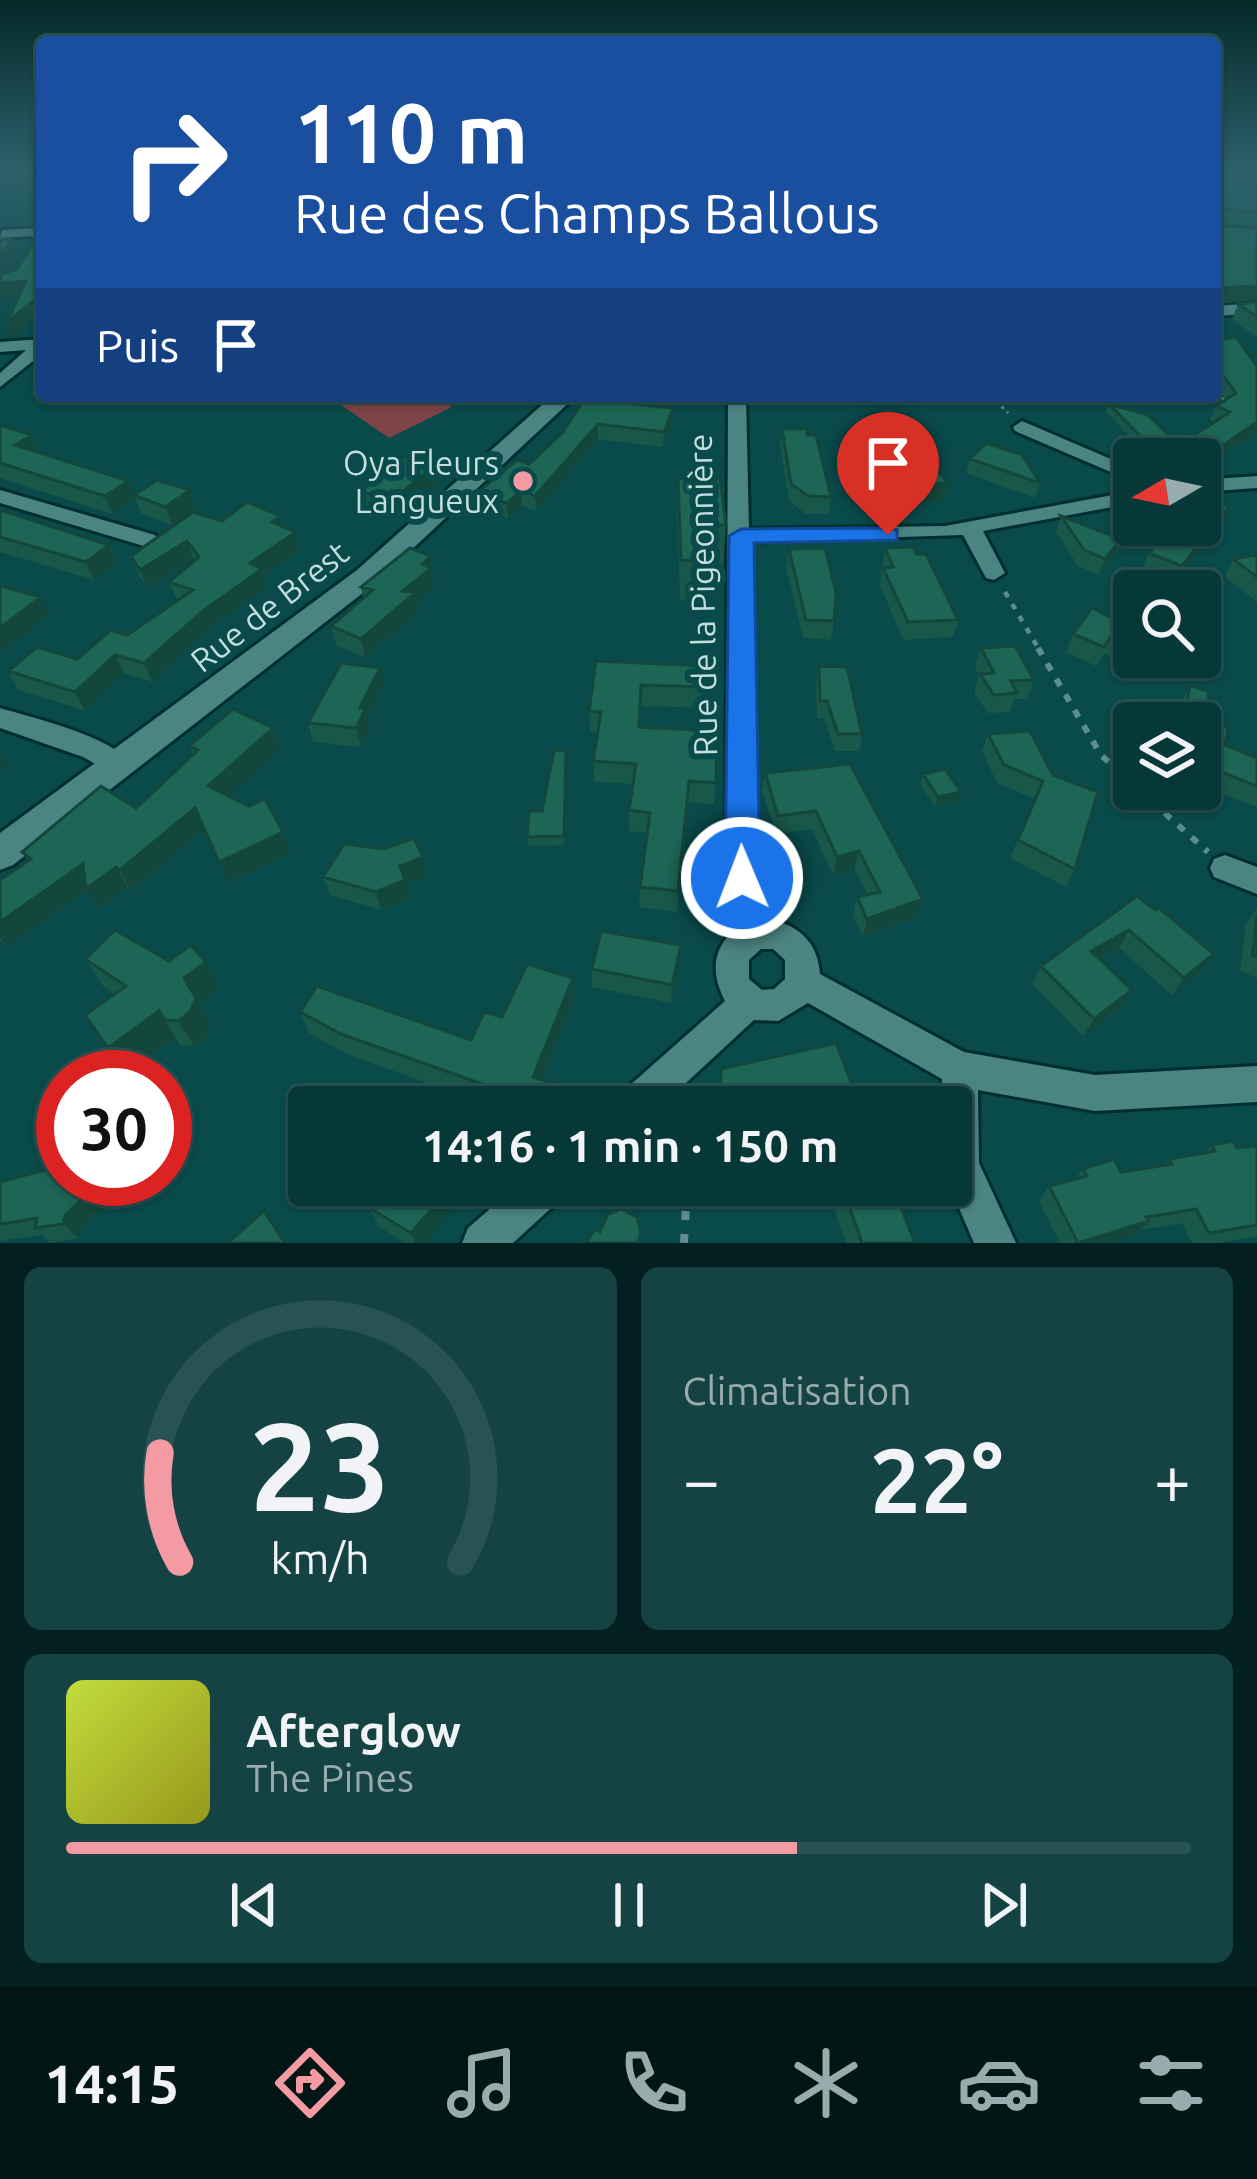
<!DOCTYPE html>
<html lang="fr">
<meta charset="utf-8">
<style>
:root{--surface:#073838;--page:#154343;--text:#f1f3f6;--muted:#98acae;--line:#285253;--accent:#f49aa3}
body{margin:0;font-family:Ubuntu,sans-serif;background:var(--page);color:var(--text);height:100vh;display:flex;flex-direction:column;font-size:45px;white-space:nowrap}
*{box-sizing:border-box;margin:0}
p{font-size:39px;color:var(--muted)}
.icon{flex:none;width:66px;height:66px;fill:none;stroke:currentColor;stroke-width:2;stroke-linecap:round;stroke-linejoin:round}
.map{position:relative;height:1243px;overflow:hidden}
.details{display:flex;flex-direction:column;gap:24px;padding:24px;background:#041f1f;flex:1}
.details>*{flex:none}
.guide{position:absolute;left:36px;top:36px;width:1185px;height:366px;border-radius:12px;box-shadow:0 3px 9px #0004,0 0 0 3px var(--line);background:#1a4fa0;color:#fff;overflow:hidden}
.needle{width:78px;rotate:261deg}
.controls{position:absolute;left:1113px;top:438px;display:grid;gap:24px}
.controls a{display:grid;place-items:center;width:108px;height:108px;border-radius:12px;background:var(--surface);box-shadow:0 3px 9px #0004,0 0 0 3px var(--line);font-size:60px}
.speed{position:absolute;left:36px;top:1050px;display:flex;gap:24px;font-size:60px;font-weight:700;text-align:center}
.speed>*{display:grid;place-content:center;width:156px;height:156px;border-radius:50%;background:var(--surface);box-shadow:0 3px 9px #0004,0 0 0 3px var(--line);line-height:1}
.speed .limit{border:18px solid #d22;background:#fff;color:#111}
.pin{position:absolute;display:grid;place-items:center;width:102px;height:102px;color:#fff;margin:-123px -51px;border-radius:50% 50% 50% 0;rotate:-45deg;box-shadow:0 0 12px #0007}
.pin .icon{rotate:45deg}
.me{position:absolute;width:132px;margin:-66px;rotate:359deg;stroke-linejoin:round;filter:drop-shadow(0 0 9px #0008)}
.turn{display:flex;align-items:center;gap:42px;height:252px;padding:0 60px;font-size:54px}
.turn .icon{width:156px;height:156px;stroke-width:2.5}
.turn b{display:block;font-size:84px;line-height:102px}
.then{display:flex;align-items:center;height:114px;padding:0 60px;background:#0003;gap:24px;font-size:45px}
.big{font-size:90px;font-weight:700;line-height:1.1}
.details .tile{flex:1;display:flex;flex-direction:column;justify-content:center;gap:18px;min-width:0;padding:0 42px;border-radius:18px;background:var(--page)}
.details .dial{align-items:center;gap:0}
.dial svg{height:312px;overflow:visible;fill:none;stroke:var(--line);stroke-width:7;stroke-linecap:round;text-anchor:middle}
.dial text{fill:var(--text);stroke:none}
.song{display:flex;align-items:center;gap:36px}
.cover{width:144px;height:144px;border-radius:18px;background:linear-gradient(135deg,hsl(70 70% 55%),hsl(60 70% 35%))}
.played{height:12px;border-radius:6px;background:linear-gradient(90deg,var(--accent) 65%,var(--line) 65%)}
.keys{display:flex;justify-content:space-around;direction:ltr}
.heat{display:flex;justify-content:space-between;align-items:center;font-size:66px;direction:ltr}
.details .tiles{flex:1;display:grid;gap:24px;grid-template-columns:1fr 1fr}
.tile:last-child{grid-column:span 2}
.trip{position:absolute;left:288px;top:1086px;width:684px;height:120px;border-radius:12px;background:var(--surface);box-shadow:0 3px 9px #0004,0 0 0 3px var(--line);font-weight:700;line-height:120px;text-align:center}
.tabs{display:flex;height:192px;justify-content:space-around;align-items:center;background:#031616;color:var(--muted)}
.tabs .icon{width:84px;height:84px}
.tabs .selected{color:var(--accent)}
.tabs b{font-size:54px;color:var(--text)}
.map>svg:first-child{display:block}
.green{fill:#7e4349}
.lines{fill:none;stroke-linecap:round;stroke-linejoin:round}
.minor-casing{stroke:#002e2e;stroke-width:6}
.secondary-casing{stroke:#002e2e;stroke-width:6}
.path-far3{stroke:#5d8d8d;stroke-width:3;stroke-dasharray:3 4.5;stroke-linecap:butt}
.path-far2{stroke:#5d8d8d;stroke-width:4.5;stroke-dasharray:6 8;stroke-linecap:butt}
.path-far1{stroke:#5d8d8d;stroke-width:6;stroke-dasharray:8 10;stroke-linecap:butt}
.path{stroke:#5d8d8d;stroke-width:8;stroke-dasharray:9 14;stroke-linecap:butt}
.minor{fill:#4b8583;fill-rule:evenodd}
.secondary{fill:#4b8583;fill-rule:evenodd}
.wall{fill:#195849}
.shaded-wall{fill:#14473c}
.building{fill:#1d6655;stroke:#14473c;stroke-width:3}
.route{fill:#1a73e8;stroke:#114b97;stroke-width:3}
.poi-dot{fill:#f49aa3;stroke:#094a4a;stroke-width:4.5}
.labels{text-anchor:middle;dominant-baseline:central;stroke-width:12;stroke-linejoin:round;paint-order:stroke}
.poi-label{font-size:33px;fill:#c2dfde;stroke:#094a4a;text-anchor:end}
.street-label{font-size:33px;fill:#c2dfde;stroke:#094a4a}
</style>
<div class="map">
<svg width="1257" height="1243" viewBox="0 0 1257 1243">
<rect width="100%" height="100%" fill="#094a4a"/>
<path class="green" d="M328 396H454L450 408 389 438Z"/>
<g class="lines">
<defs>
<path id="minor" d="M42 228V239L36 242 31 236 0 238 2 230Z
M1257 303V313L1215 316V306Z
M42 339V354L0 387V373L26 350 0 352V342Z
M728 396H746L749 529 945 526 1134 491V503L983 531 1005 573 994 580 986 578 963 535 749 542 758 878 767 919C798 924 818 942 820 974L964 1052 1095 1075 1257 1066V1102L1095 1111 978 1090 979 1163 1016 1243H974L949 1185 951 1107H941L942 1079 808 1003 778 1021 754 1020 660 1107H614L620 1094 725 1001C711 974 711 948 737 928L726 878ZM761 949H773L785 960V979L774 989 762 990 749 979V960Z
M1022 421 1134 469V482L1015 431 1013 427Z
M1257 476V488L1200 492V480Z
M0 490 155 535 158 540 147 547 0 503Z
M0 708C34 718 115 737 133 766L129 774 119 777 83 757 0 728Z
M1225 855 1257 867V894L1214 877 1210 868 1214 859Z
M517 1185H567L561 1199 513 1243H462L468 1228Z"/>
<path id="secondary" d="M552 396H576L377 582 13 865 0 870V833L357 570Z"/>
</defs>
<use href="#minor" class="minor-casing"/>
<use href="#secondary" class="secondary-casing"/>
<path class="path-far3" d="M991 396 1008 413
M1147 396 1227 399"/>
<path class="path-far2" d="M1005 592 1040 651"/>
<path class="path-far1" d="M1038 648 1101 755 1134 785
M1138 789 1208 852"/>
<path class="path" d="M684 1243 687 1185"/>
<use href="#minor" class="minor"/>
<use href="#secondary" class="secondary"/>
</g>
<path class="wall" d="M0 170H42V181L0 177Z
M1215 170H1257V226L1219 223 1220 226 1257 228 1215 304Z
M1257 302V337L1232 319 1238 304Z
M1215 340 1257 366V431L1216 460 1169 459 1171 454 1145 452 1106 412 1109 404 1180 445 1215 422 1210 420 1216 406 1225 400 1215 386Z
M586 396H623L617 402 673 422 663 447 598 439 536 511 522 506 508 518 478 509 476 494 529 464 563 432Z
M0 425 40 452H39L135 495 190 490 196 508 172 525 141 513 135 498 112 514 0 478Z
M782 429 807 435 831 497 829 514H806L789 501 780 446Z
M970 459 1040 483 1035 498 966 473Z
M892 471 944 499 906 506 889 488Z
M444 478 395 519 364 509 360 491Z
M678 478 726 525 723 565H704L702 601 680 600 677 517Z
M0 510 109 545 117 562 94 580 0 552Z
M1061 516 1121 539 1115 555 1099 575 1078 566 1056 532Z
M222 521 284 527 300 550 264 575 267 587 210 628 152 682 124 673 84 710 18 690 8 671 77 659 127 635 177 600 169 582 194 560 193 559 147 588 138 574 131 556Z
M1221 524 1174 585 1141 571 1149 553Z
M885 548 916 554 958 620 953 637 903 640 880 585Z
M789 549 834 621 831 640 803 638 786 567Z
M1257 555V602L1225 577 1233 559Z
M431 556 434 586 418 600 420 610 365 658 336 645 331 626 363 599 361 587Z
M1134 593V639L1128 637 1112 657 1104 654 1096 666 1066 652 1073 634 1110 617Z
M981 648 1034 680 1027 699H1014L1010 712 988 713 974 693 979 675 975 667Z
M596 661 709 687 708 708 641 706 640 727 716 783 714 804 687 802 677 912 639 907 640 887 647 833 629 831V810L633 784 594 782 593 761 598 732 590 731 589 711Z
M819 666 862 734 859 751H835L824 718H817L816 684Z
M380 668 384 686 368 718 370 727 361 747 313 742 308 723Z
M1190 685 1205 720 1225 745 1257 758V807L1209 788 1211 782 1200 779V723H1134V745L1115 738 1120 715 1128 698 1179 714 1181 702Z
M273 728 280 748 228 796 283 832 290 853 228 882 204 829 131 891 127 887 98 909 87 890 7 947 0 940V880L28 861 22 852 136 808 193 755 189 746Z
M1030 731 1075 869 1066 887 1010 858 1035 799 997 783 982 751 988 734Z
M566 761 564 845 528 846 527 837 542 811Z
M850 764 917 916 863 937 853 915 857 897 868 895 854 869 833 875 812 829 776 834 762 791 765 773Z
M923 774 961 792 958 801 935 806 920 784Z
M423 857 427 876 406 884 410 898 381 910 330 895 323 877Z
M1137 896 1201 972 1172 995 1119 948 1099 959 1121 1008 1083 1036 1032 984 1041 966Z
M1257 908V978L1240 971 1246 924Z
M85 959 169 961 220 988 200 1004 211 1024 205 1038 194 1046H181L175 1037 126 1074 115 994 103 986Z
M680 963 671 1003 592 987V969Z
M573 978 574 999 542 1080 472 1099 349 1055 309 1033 300 1012 471 1040 502 1017Z
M721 1069 861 1107H717Z
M1212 1145 1237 1148 1257 1146V1236L1218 1243H1192L1182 1223 1141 1230 1136 1235 1111 1243H1060L1039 1201 1049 1186 1075 1179 1083 1169 1121 1172 1163 1166 1169 1159 1204 1153Z
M0 1182 124 1189 80 1230 78 1238 50 1243 42 1235 0 1241Z
M391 1185 424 1243H405L378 1226 370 1208Z
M826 1185H892L915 1243H846Z"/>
<path class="shaded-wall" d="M11 239 16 252 1 278 0 257Z
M26 281 31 295 0 298V283Z
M1257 286V300L1215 304 1217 289Z
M42 294V313L13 337 7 322Z
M609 396H623L605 415 604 401Z
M673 408V422L663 447 664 432Z
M1257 422V431L1216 460 1222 446Z
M598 424V439L536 511 535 496Z
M32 435 40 452 23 462 15 445Z
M441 461 444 478 395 519 391 501Z
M129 481 136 498 112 514 105 496Z
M948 482 944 499 906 506 910 489Z
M190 490 196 508 172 525 165 507Z
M521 491 522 506 508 518 507 503Z
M1229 506 1221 524 1174 585 1182 566Z
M296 532 300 550 264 575 267 587 210 628 152 682 144 663 250 563Z
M1121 539 1115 555 1099 575 1105 559Z
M187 541 193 559 147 588 140 570Z
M109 545 117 562 94 580 86 562Z
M431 556 434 586 418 600 420 610 365 658 361 639 403 591 422 564Z
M41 597 50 614 0 653V628Z
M1134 621 1128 637 1112 657 1119 639Z
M115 655 124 673 84 710 75 692Z
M380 668 384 686 368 718 370 727 361 747 356 728 360 708Z
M273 728 280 748 217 807 208 786Z
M0 753 7 764 0 770Z
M961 792 958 801 935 806 938 797Z
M195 808 204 829 131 891 120 870Z
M283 832 290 853 228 882 219 862Z
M859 851 854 869 833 875 837 857Z
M423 857 427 876 406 884 410 898 381 910 376 892 400 866Z
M83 864 116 867 127 887 98 909 87 890 7 947 0 937V922Z
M923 899 917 916 863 937 867 919Z
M1129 930 1119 948 1081 969 1091 951Z
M681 945 680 963 671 1003 672 985Z
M1214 954 1201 972 1172 995 1184 978Z
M206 962 220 988 200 1004 211 1024 205 1038 194 1046 178 1021 184 978Z
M573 978 574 999 535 1097 533 1077Z
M1132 990 1121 1008 1083 1036 1094 1019Z
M159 1011 175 1037 126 1074 108 1048Z
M573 1090 574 1107H549Z
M810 1097 808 1107H772Z
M104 1179H126L124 1189 80 1230 78 1238 63 1224 65 1215Z
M453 1185H474L424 1243H415L411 1233Z
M1149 1221 1136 1235 1111 1243H1078Z"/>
<path class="building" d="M1215 170H1257V212L1221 209 1216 213 1220 226 1257 228V286L1215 288Z
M37 237H42V294L7 322 26 281 0 283V270L2 274 17 269Z
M11 239 0 257V240Z
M1257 302V317L1238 304Z
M1236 337 1257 366V422L1222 446 1173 449 1230 412 1216 406 1236 393 1215 365V340Z
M586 396H609L604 401 673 408 664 432 598 424 535 496 521 491 507 503 476 494 517 460 529 464 563 432Z
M1109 404 1148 415 1180 446 1148 444Z
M0 425 32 435 15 445 129 481 105 496 0 463Z
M782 429H807V435H816L831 497 808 496 791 484Z
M986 443 1022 455 1040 483 970 459Z
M411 452 441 461 391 501 360 491Z
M930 464 948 482 910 489 892 471Z
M678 478 720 479 726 525H704V561L681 560Z
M157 480 190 490 165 507 134 495Z
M1200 496 1229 506 1182 566 1149 553 1173 525H1200Z
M247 502 281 516 272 522 296 532 250 563 262 569 204 610 144 663 115 655 75 692 8 671 37 647 77 659 111 630 127 635 193 590 169 582 199 557 187 541 140 570 131 556 193 512 222 521Z
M0 510 109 545 86 562 0 537Z
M1061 516 1121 539 1105 559 1084 550Z
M913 547 916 554H926L958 620 908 622 883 568 893 567 885 548Z
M410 548 431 556 422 564 431 568 403 591 416 592 361 639 331 626 373 590 361 587Z
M825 548 836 593 834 621 806 620 789 549Z
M1257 555V577L1233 559Z
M1146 582 1168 591H1136Z
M0 586 41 597 0 628Z
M1134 593V621L1119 639 1111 636 1104 647 1073 634 1092 608 1110 617Z
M1015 646 1034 680 1011 681 1017 693 994 695 980 674 994 673 981 648Z
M596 661 709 666V687L641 685 639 727 717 731 716 783 689 781 678 891 640 887 650 813 629 810 636 764 593 761 601 712 589 711Z
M341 663 380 668 360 708H366L356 728 308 723Z
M819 666 847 667 862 734H838L827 701H820Z
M1190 685 1209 692 1205 720 1228 728 1225 745 1257 758V786L1219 771 1220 765 1200 758V723H1134V725L1122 721 1128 698 1184 716Z
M233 709 273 728 208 786 249 806 265 799 283 832 219 862 195 808 120 870 116 867 86 889 83 864 0 922V880L31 859 22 852 101 786 136 808 198 750 189 746Z
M1030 731 1053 775 1098 792 1075 869 1018 840 1043 781 1004 765 988 734Z
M554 750 566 751 564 836 527 837 529 811H542Z
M850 764 923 899 867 919 857 897 880 892 859 851 837 857 816 811 778 816 765 773Z
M945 769 961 792 938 797 923 774Z
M414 838 423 857 400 866 405 880 376 892 323 877 344 844 384 849Z
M1137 896 1155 910 1159 908 1214 954 1184 978 1129 930 1091 951 1132 990 1094 1019 1041 966Z
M1257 914V956L1253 955Z
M115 930 169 961 191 945 206 962 184 978 196 998 190 1012 178 1021 165 1020 159 1011 108 1048 85 1015 126 986 85 959Z
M601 931 681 945 672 985 592 969Z
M527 964 573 978 533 1077 573 1090 549 1107H465L485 1085 341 1034 300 1012 317 986 471 1040 484 1012 502 1017Z
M836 1043 861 1107H814L810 1097 772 1107H719L721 1069Z
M1233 1141 1237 1148 1257 1146V1225L1209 1233 1196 1209 1146 1217 1149 1221 1078 1243 1049 1186 1087 1176 1083 1169 1114 1159 1121 1172 1172 1164 1169 1159 1215 1151 1212 1145Z
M63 1165V1179H104L65 1215 63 1224 35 1228 37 1218 0 1224V1182Z
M391 1185H453L411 1233 370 1208Z
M842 1185H892L915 1243H862Z
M621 1209 637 1217 641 1234 637 1243H587L594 1229 600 1232 608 1214Z
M264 1211 285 1243H228Z"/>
<linearGradient id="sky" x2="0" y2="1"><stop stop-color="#052929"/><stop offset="0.49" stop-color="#2c606b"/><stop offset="1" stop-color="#2c606b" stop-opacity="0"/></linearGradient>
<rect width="1257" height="344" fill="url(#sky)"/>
<path class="route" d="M888 528 897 530V540L754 543 760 878 755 888 742 892 730 888 725 878 729 536 741 529Z"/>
<circle class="poi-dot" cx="523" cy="481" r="12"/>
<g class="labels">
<g class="poi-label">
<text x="499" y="462">Oya Fleurs<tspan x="499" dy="38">Langueux</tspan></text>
</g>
<g class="street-label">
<text transform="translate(702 595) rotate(-91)">Rue de la Pigeonnière</text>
<text transform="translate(269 606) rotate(-38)">Rue de Brest</text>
</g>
</g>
</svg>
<div class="controls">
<a><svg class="needle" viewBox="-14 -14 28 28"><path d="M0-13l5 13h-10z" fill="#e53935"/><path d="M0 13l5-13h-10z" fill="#98acae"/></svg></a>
<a><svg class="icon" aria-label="search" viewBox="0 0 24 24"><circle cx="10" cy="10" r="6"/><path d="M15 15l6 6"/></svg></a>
<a><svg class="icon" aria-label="layers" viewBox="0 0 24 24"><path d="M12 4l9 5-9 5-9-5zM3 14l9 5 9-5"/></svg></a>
</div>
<div class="speed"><div class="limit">30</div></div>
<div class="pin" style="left:888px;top:535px;background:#d93025"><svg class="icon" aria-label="arrive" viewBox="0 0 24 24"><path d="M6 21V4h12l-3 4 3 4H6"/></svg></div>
<svg class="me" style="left:742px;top:878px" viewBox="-20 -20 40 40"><circle r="17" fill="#1a73e8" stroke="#fff" stroke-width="3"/><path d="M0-11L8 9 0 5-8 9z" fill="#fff"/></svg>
<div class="trip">14:16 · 1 min · 150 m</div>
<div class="guide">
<div class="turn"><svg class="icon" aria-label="right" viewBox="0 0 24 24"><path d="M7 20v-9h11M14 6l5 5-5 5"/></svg><div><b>110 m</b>Rue des Champs Ballous</div></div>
<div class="then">Puis<svg class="icon" aria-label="arrive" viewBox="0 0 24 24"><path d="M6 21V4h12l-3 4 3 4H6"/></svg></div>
</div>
</div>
<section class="details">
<div class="tiles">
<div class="tile dial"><svg viewBox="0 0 100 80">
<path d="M14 69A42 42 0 1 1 86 69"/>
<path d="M14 69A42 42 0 0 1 9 41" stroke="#f49aa3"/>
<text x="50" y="56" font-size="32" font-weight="700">23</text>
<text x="50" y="72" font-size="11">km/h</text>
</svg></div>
<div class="tile"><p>Climatisation</p>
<div class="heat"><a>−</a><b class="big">22°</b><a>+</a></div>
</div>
<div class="tile">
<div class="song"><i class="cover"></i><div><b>Afterglow</b><p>The Pines</p></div></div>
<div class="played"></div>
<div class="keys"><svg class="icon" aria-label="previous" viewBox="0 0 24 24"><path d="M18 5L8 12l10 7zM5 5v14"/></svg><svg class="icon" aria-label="pause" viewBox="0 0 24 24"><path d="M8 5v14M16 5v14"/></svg><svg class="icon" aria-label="next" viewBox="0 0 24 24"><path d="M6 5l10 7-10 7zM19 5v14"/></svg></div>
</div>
</div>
</section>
<nav class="tabs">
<b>14:15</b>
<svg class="icon selected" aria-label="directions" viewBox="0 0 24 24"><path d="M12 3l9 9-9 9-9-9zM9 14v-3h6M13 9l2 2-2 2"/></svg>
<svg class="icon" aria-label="music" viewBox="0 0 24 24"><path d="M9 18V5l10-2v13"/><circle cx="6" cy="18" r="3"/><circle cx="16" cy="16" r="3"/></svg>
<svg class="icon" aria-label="phone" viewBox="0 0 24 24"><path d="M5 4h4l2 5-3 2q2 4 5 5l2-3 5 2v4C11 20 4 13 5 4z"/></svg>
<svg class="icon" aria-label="climate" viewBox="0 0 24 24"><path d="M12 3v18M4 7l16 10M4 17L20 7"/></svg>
<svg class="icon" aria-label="car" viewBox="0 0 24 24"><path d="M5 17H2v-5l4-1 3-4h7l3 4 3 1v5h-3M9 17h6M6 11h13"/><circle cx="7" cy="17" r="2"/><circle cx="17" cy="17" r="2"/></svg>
<svg class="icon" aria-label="filters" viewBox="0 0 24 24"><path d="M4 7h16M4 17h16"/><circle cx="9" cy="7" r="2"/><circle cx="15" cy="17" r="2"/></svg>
</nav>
